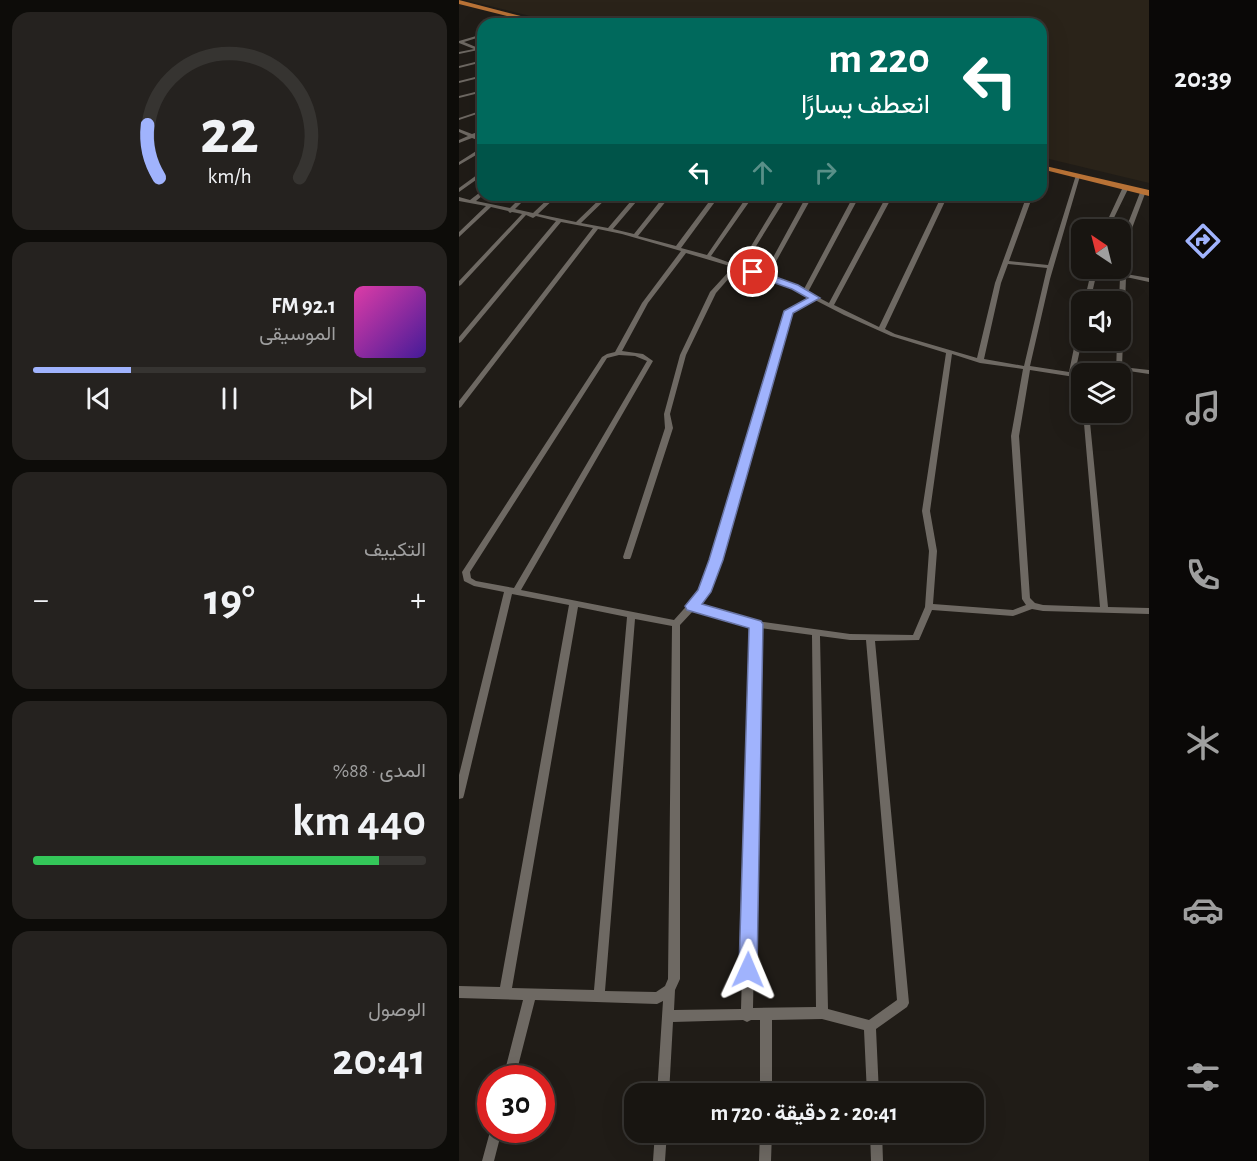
<!DOCTYPE html>
<html lang="ar">
<meta charset="utf-8">
<style>
:root{--surface:#181511;--page:#25221f;--text:#f1f3f6;--muted:#9f9f9f;--line:#363431;--accent:#a0b3fd}
body{margin:0;font-family:"Alegreya Sans",Vazirmatn,sans-serif;background:var(--page);color:var(--text);direction:rtl;height:100vh;display:flex;flex-direction:column;font-size:22px;white-space:nowrap}
*{box-sizing:border-box;margin:0}
p{font-size:20px;color:var(--muted)}
.icon{flex:none;width:33px;height:33px;fill:none;stroke:currentColor;stroke-width:2;stroke-linecap:round;stroke-linejoin:round}
.map{position:relative;flex:1;overflow:hidden;direction:ltr}
.details{display:flex;flex-direction:column;gap:12px;padding:12px;background:#0d0c09;width:459px}
.details>*{flex:none}
.banner{position:absolute;left:18px;top:18px;width:570px;height:183px;border-radius:18px;box-shadow:0 6px 24px #0002,0 0 0 2px var(--line);direction:rtl;background:#00695c;color:#fff;overflow:hidden}
.needle{width:39px;rotate:325deg}
.tools{position:absolute;left:612px;top:219px;display:grid;gap:12px}
.tools a{display:grid;place-items:center;width:60px;height:60px;border-radius:12px;background:var(--surface);box-shadow:0 6px 24px #0002,0 0 0 2px var(--line);font-size:30px}
.speed{position:absolute;left:18px;top:1065px;display:flex;gap:12px;font-size:30px;font-weight:700;text-align:center}
.speed>*{display:grid;place-content:center;width:78px;height:78px;border-radius:50%;background:var(--surface);box-shadow:0 6px 24px #0002,0 0 0 2px var(--line);line-height:1}
.speed .limit{border:9px solid #d22;background:#fff;color:#111}
.pin{position:absolute;display:grid;place-items:center;width:51px;height:51px;color:#fff;margin:-26px;border:3px solid #fff;border-radius:50%;box-shadow:0 2px 6px #0007}
.me{position:absolute;width:66px;margin:-33px;rotate:1deg;stroke-linejoin:round;filter:drop-shadow(0 0 4px #0008)}
.turn{display:flex;align-items:center;gap:21px;height:126px;padding:0 18px;font-size:27px}
.turn .icon{width:78px;height:78px;stroke-width:2.5}
.turn b{display:block;font-size:42px;line-height:51px}
.lanes{display:flex;align-items:center;height:57px;padding:0 18px;background:#0003;justify-content:center;gap:30px;direction:ltr}
.lanes .off{opacity:.35}
.big{font-size:45px;font-weight:700;line-height:1.1}
.details .tile{flex:1;display:flex;flex-direction:column;justify-content:center;gap:9px;min-width:0;padding:0 21px;border-radius:18px;background:var(--page)}
.details .dial{align-items:center;gap:0}
.dial svg{height:156px;overflow:visible;fill:none;stroke:var(--line);stroke-width:7;stroke-linecap:round;text-anchor:middle}
.dial text{fill:var(--text);stroke:none}
.song{display:flex;align-items:center;gap:18px}
.cover{width:72px;height:72px;border-radius:9px;background:linear-gradient(135deg,hsl(320 70% 55%),hsl(260 70% 35%))}
.played{height:6px;border-radius:3px;background:linear-gradient(90deg,var(--accent) 25%,var(--line) 25%)}
.keys{display:flex;justify-content:space-around;direction:ltr}
.heat{display:flex;justify-content:space-between;align-items:center;font-size:33px;direction:ltr}
.charge{height:9px;border-radius:4px;background:linear-gradient(90deg,#34c759 88%,var(--line) 0)}
.trip{position:absolute;left:165px;top:1083px;width:360px;height:60px;border-radius:18px;background:var(--surface);box-shadow:0 6px 24px #0002,0 0 0 2px var(--line);font-weight:700;line-height:60px;text-align:center;direction:rtl}
main{display:flex;flex:1;min-height:0}
.tabs{display:flex;flex-direction:column;width:108px;justify-content:space-around;align-items:center;background:#0a0807;color:var(--muted)}
.tabs .icon{width:42px;height:42px}
.tabs .selected{color:var(--accent)}
.tabs b{font-size:27px;color:var(--text)}
.map>svg:first-child{display:block}
.built{fill:#2a2319}
.lines{fill:none;stroke-linecap:round;stroke-linejoin:round}
.minor{fill:#6e6963;fill-rule:evenodd}
.trunk{fill:#b87236;fill-rule:evenodd}
.route{fill:#a0b3fd;stroke:#6874a4;stroke-width:1.5}
</style>
<main>
<nav class="tabs">
<b>20:39</b>
<svg class="icon selected" aria-label="directions" viewBox="0 0 24 24"><path d="M12 3l9 9-9 9-9-9zM9 14v-3h6M13 9l2 2-2 2"/></svg>
<svg class="icon" aria-label="music" viewBox="0 0 24 24"><path d="M9 18V5l10-2v13"/><circle cx="6" cy="18" r="3"/><circle cx="16" cy="16" r="3"/></svg>
<svg class="icon" aria-label="phone" viewBox="0 0 24 24"><path d="M5 4h4l2 5-3 2q2 4 5 5l2-3 5 2v4C11 20 4 13 5 4z"/></svg>
<svg class="icon" aria-label="climate" viewBox="0 0 24 24"><path d="M12 3v18M4 7l16 10M4 17L20 7"/></svg>
<svg class="icon" aria-label="car" viewBox="0 0 24 24"><path d="M5 17H2v-5l4-1 3-4h7l3 4 3 1v5h-3M9 17h6M6 11h13"/><circle cx="7" cy="17" r="2"/><circle cx="17" cy="17" r="2"/></svg>
<svg class="icon" aria-label="filters" viewBox="0 0 24 24"><path d="M4 7h16M4 17h16"/><circle cx="9" cy="7" r="2"/><circle cx="15" cy="17" r="2"/></svg>
</nav>
<div class="map">
<svg width="690" height="1161" viewBox="0 0 690 1161">
<rect width="100%" height="100%" fill="#201c17"/>
<path class="built" d="M7 0H690V183L582 157V24H103Z"/>
<g class="lines">
<path class="minor" d="M63 21 64 23 55 24 56 23Z
M24 34V36L5 42 24 50V52L19 50 0 54V52L15 49 0 43V41Z
M24 60V62L0 68V66Z
M24 75V77L0 83V81Z
M24 90V92L0 98V96Z
M24 110V112L0 120V118Z
M0 129 13 134 24 130V133L17 136 24 139V142L13 138 0 143V140L9 136 0 132Z
M22 148H24V151L0 165V162Z
M22 172H24V175L0 192V188Z
M617 175 621 176 591 279 571 366 610 372 619 328 622 326 623 340 616 373 622 374V378L571 370 560 436 571 598 576 603 584 605 641 607 624 412H630L649 607 690 608V614L584 611 573 609 554 616 473 610 460 640 416 641 450 1003 448 1007 417 1029 420 1094H408L405 1030 363 1019 313 1020V1094H301V1020H292L288 1022 284 1020 214 1022 210 1094H198L204 1001 198 1004 76 1000 56 1078H44L64 1000 0 998V986L41 987 110 605 53 594 5 795 4 798 0 799V775L45 592 15 586 5 581 3 572 143 357 148 354 156 352 183 303 222 251 163 234 139 229 2 407 0 408V401L134 228 102 222 2 342 0 343V337L97 221 77 216 74 218 67 215 2 285 0 286V281L63 214 53 212 51 213 49 211 32 207 0 237V232L27 206 0 201V197L11 200 24 190V195L17 201 51 208 64 195H70L56 209 74 213 93 195H99L79 214 117 222 145 195H151L122 223 149 228 177 195H183L154 229 175 234 206 195H212L179 236 217 246 255 195H261L222 248 248 255 289 195H295L252 256 280 266 323 195H329L284 267 305 274 348 195H354L309 276 345 289 395 195H401L349 292 370 303 428 195H434L375 305 420 327 483 195H489L426 329 436 334 518 358 536 283 568 195H574L550 261 589 265ZM227 253 274 267 251 292 221 355 205 414 206 428 164 557 165 559H171L172 557 214 428 211 414 227 355 257 293 278 269 334 288 352 298 327 311 253 560 241 591 215 620 62 590 194 361 184 354 163 351 189 303ZM549 264 588 268 565 366 525 359 542 283ZM356 300 385 315 432 336 487 353 463 511 470 551 466 607 454 635 391 634 297 621 239 605 249 592 261 560 333 312ZM493 354 521 363 564 369 552 436 563 599 567 605 554 610 474 604 478 551 471 511ZM160 355 176 356 188 361 55 588 17 581 12 578 11 572 148 358ZM119 607 168 617 135 990 53 988ZM235 610 293 626 282 1009 215 1010 216 990 221 979V625ZM176 619 213 626 209 979 206 986 197 992 146 991ZM301 628 353 635 357 1007 294 1008ZM361 636 391 640H407L438 1000 410 1020 369 1009Z
M667 185 670 187 649 230H644L664 187Z
M682 190 687 191 672 231 667 274 690 278V282L667 277 665 334 662 336V302H660L661 277 637 276 631 302H625L633 268H639L638 272 661 273 666 231Z
M662 338 664 340 663 367 690 370V374L663 370 662 375V374H657L658 340H662Z
M32 1128V1130H43L35 1161H23Z
M196 1132H208L206 1161H194Z
M301 1132H313L312 1161H300Z
M411 1132H423L424 1161H412Z"/>
<path class="trunk" d="M0 0 89 23 90 24H80L0 4Z
M582 165 690 190V196L582 169Z"/>
</g>
<path class="route" d="M290 270H297L339 285 361 298 334 313 264 560 252 592 243 604 302 621 304 624 298 970 296 977 289 979 282 977 280 970 290 628 228 610 226 606 239 590 250 560 325 311 349 298 333 289 290 274Z"/>
</svg>
<div class="tools">
<a><svg class="needle" viewBox="-14 -14 28 28"><path d="M0-13l5 13h-10z" fill="#e53935"/><path d="M0 13l5-13h-10z" fill="#9f9f9f"/></svg></a>
<a><svg class="icon" aria-label="sound" viewBox="0 0 24 24"><path d="M4 9h4l5-4v14l-5-4H4zM17 9q2 3 0 6"/></svg></a>
<a><svg class="icon" aria-label="layers" viewBox="0 0 24 24"><path d="M12 4l9 5-9 5-9-5zM3 14l9 5 9-5"/></svg></a>
</div>
<div class="speed"><div class="limit">30</div></div>
<div class="pin" style="left:294px;top:272px;background:#d93025"><svg class="icon" aria-label="arrive" viewBox="0 0 24 24"><path d="M6 21V4h12l-3 4 3 4H6"/></svg></div>
<svg class="me" style="left:289px;top:970px" viewBox="-20 -20 40 40"><path d="M0-17L14 15 0 8-14 15z" fill="#a0b3fd" stroke="#fff" stroke-width="4"/></svg>
<div class="trip">20:41 · 2 دقيقة · 720 m</div>
<div class="banner">
<div class="turn"><svg class="icon" aria-label="left" viewBox="0 0 24 24"><path d="M17 20v-9H6M10 6l-5 5 5 5"/></svg><div><b>220 m</b>انعطف يسارًا</div></div>
<div class="lanes"><svg class="icon" aria-label="left" viewBox="0 0 24 24"><path d="M17 20v-9H6M10 6l-5 5 5 5"/></svg><svg class="icon off" aria-label="ahead" viewBox="0 0 24 24"><path d="M12 20V5M6 11l6-6 6 6"/></svg><svg class="icon off" aria-label="right" viewBox="0 0 24 24"><path d="M7 20v-9h11M14 6l5 5-5 5"/></svg></div>
</div>
</div>
<section class="details">
<div class="tile dial"><svg viewBox="0 0 100 80">
<path d="M14 69A42 42 0 1 1 86 69"/>
<path d="M14 69A42 42 0 0 1 8 42" stroke="#a0b3fd"/>
<text x="50" y="56" font-size="32" font-weight="700">22</text>
<text x="50" y="72" font-size="11">km/h</text>
</svg></div>
<div class="tile">
<div class="song"><i class="cover"></i><div><b>92.1 FM</b><p>الموسيقى</p></div></div>
<div class="played"></div>
<div class="keys"><svg class="icon" aria-label="previous" viewBox="0 0 24 24"><path d="M18 5L8 12l10 7zM5 5v14"/></svg><svg class="icon" aria-label="pause" viewBox="0 0 24 24"><path d="M8 5v14M16 5v14"/></svg><svg class="icon" aria-label="next" viewBox="0 0 24 24"><path d="M6 5l10 7-10 7zM19 5v14"/></svg></div>
</div>
<div class="tile"><p>التكييف</p>
<div class="heat"><a>−</a><b class="big">19°</b><a>+</a></div>
</div>
<div class="tile"><p>المدى · 88%</p><b class="big">440 km</b><div class="charge"></div></div>
<div class="tile"><p>الوصول</p><b class="big">20:41</b></div>
</section>
</main>
